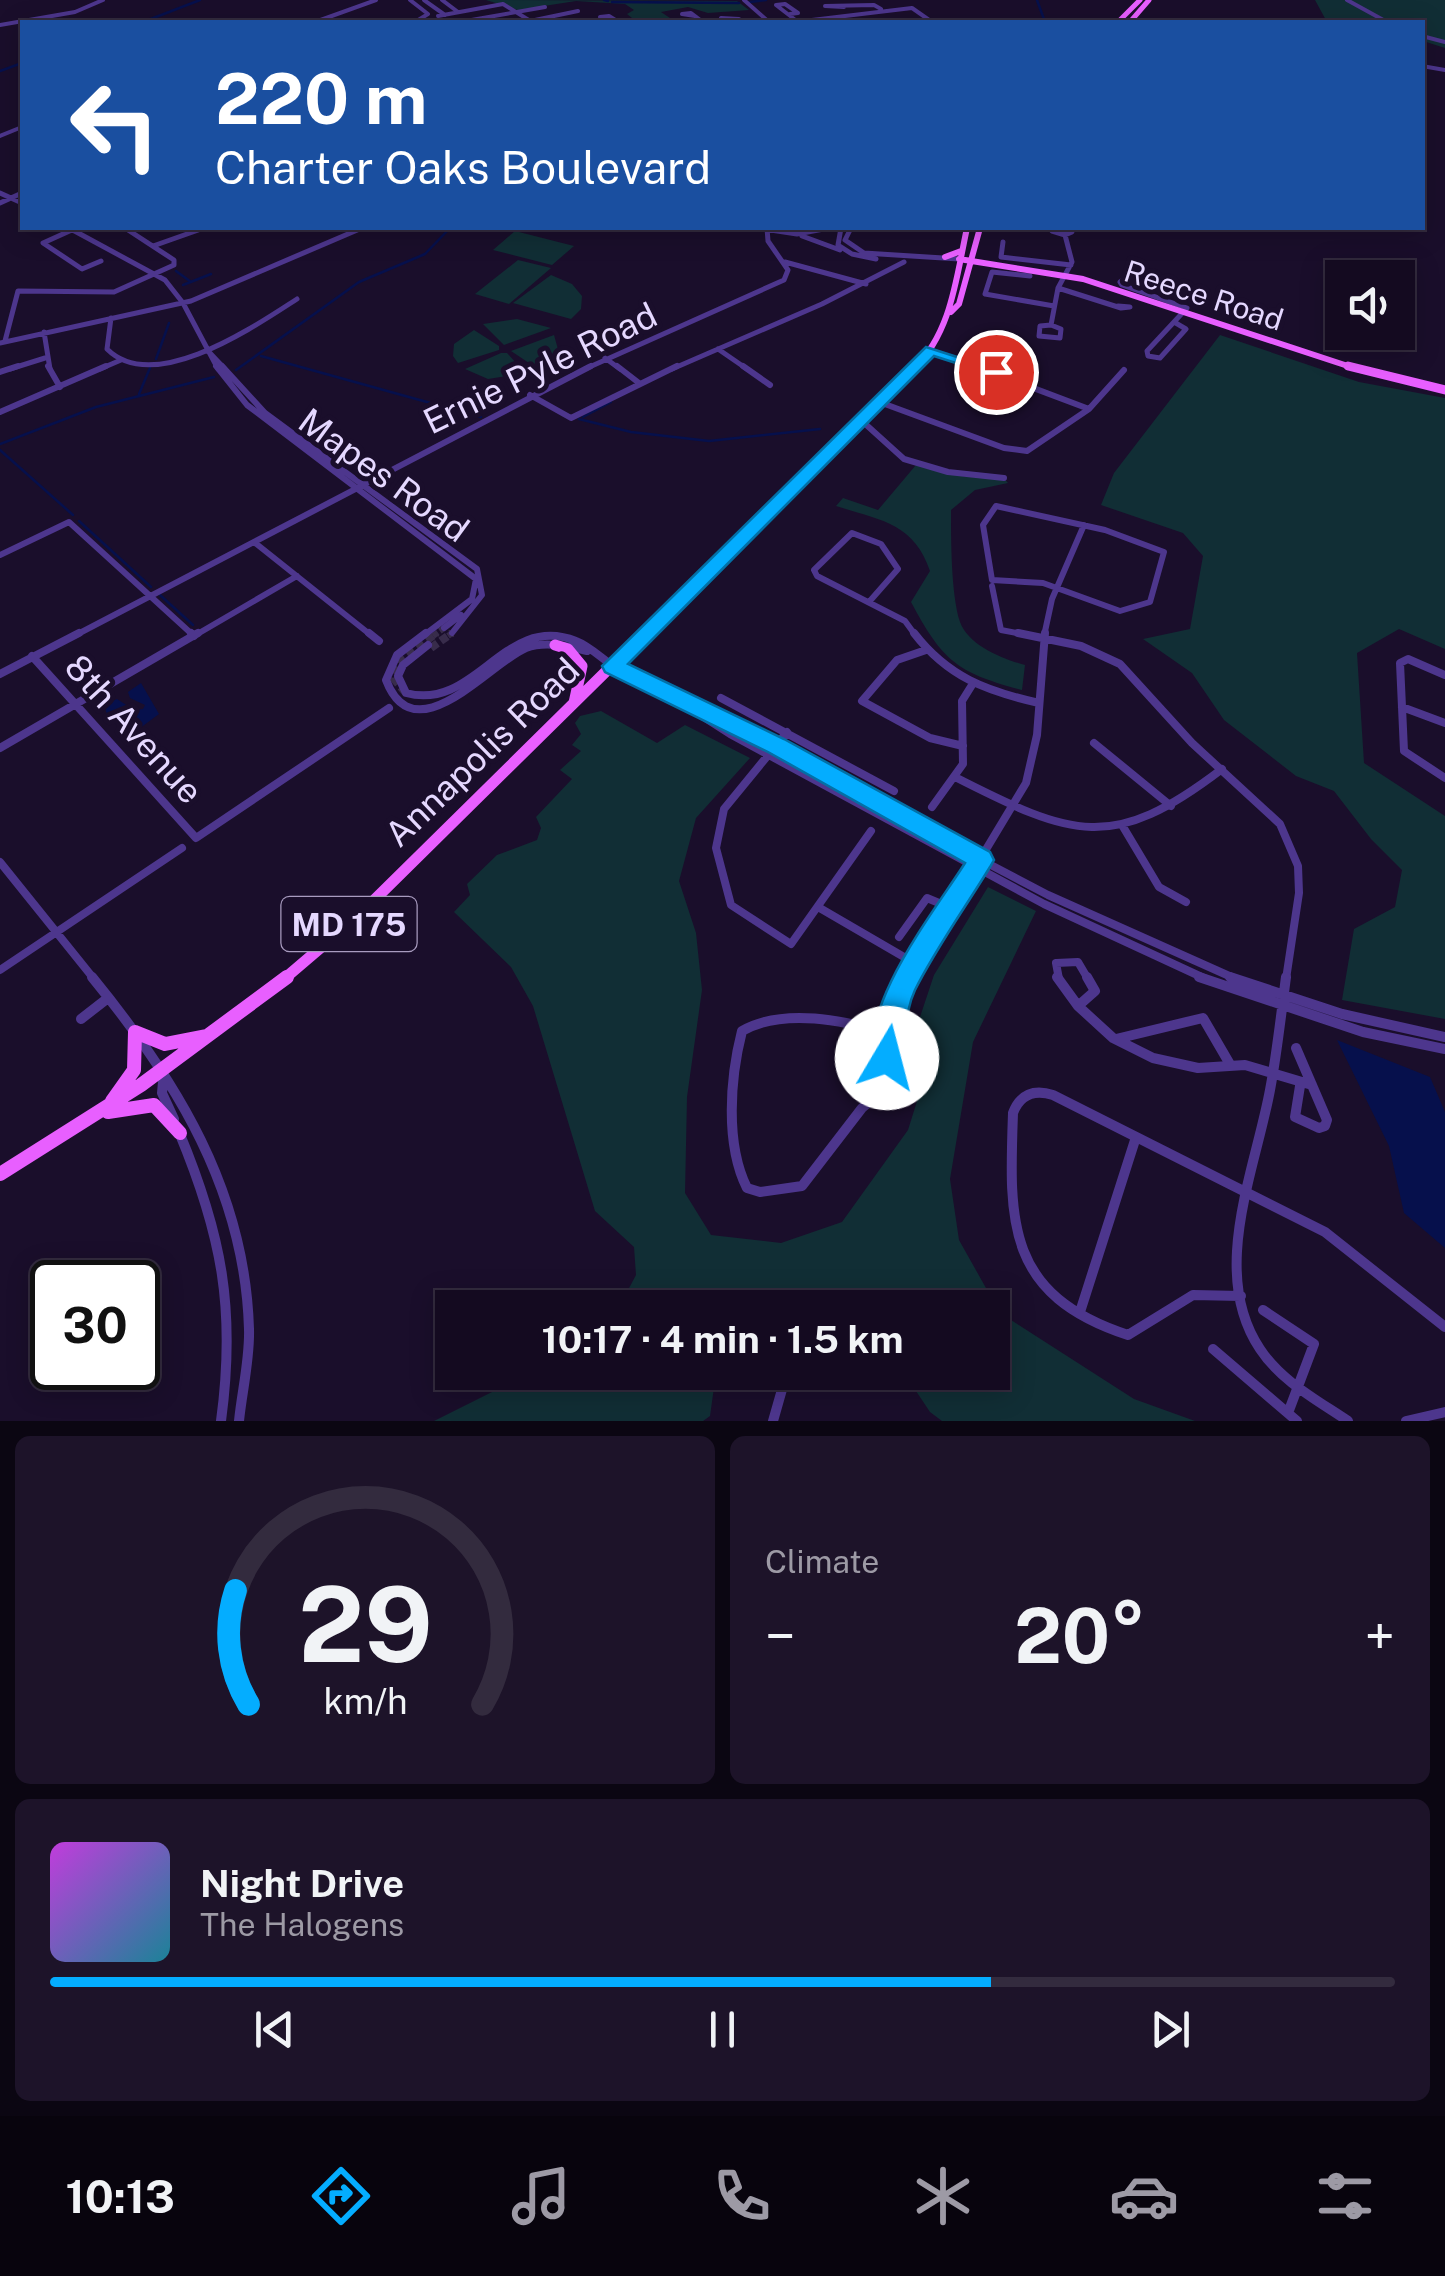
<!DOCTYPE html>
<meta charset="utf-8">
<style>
:root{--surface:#140a20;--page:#1d1329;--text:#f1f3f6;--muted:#9d9aa5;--line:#332b3e;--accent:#04adff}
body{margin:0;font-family:"Public Sans",sans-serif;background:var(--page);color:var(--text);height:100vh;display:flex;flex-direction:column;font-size:38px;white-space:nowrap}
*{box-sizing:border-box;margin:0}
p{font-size:32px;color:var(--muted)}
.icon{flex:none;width:55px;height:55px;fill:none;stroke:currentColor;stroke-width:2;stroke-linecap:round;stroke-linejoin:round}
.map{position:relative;height:1421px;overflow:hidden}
.side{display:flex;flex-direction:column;gap:15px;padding:15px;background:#0b0612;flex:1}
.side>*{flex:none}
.hud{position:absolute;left:20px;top:20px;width:1405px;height:210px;border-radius:0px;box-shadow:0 5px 25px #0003,0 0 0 2px var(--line);background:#1a4fa0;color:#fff;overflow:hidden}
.fabs{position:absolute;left:1325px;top:260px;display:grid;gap:20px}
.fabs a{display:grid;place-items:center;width:90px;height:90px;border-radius:0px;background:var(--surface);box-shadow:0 5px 25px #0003,0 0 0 2px var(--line);font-size:50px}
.speed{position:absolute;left:30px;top:1260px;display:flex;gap:20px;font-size:50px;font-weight:700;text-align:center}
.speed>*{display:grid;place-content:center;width:130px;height:130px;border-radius:50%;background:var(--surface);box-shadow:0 5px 25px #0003,0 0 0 2px var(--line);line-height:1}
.speed .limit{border:5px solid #111;border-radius:15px;background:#fff;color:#111}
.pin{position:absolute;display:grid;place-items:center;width:85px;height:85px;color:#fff;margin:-42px;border:5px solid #fff;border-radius:50%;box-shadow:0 2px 10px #0007}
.me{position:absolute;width:110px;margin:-55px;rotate:8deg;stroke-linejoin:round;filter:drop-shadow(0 0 8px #0008)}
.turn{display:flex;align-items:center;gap:35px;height:210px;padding:0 30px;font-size:45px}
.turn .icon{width:130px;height:130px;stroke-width:2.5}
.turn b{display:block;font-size:70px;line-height:85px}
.big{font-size:75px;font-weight:700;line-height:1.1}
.side .card{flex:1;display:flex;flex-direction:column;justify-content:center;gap:15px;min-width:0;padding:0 35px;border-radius:15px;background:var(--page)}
.side .dial{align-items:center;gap:0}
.dial svg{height:260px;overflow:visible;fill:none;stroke:var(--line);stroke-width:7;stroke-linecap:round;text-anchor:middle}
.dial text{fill:var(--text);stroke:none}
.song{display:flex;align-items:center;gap:30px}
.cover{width:120px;height:120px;border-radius:15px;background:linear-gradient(135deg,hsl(290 70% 55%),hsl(190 70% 35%))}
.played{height:10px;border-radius:5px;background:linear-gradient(90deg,var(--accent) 70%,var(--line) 70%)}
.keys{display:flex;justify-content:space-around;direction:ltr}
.heat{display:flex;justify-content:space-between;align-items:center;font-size:55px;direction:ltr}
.side .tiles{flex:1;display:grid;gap:15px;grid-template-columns:1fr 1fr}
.card:last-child{grid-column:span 2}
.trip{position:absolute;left:435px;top:1290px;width:575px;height:100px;border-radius:0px;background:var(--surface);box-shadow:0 5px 25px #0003,0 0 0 2px var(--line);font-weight:700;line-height:100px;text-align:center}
.tab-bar{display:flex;height:160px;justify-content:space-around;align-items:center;background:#08040d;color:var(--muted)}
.tab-bar .icon{width:70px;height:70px}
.tab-bar .current{color:var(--accent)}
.tab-bar b{font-size:45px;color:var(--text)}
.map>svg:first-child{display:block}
.green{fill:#112e35}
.water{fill:#06104c}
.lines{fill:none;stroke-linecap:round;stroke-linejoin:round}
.stream{stroke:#06104c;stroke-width:2.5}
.minor-tunnel-far1{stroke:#382c4b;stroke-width:6;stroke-dasharray:6 2.5;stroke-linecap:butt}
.minor-tunnel{stroke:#382c4b;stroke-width:8;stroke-dasharray:8 4;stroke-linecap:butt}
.minor-far4{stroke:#4d368d;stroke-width:4}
.minor-far3{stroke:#4d368d;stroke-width:5}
.minor-far2{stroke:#4d368d;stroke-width:6}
.minor-far1{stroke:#4d368d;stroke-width:8}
.minor{stroke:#4d368d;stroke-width:10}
.major-far4{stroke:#e85fff;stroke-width:5}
.major-far3{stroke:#e85fff;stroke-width:6}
.major-far2{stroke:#e85fff;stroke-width:9}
.major-far1{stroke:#e85fff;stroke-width:11}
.major{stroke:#e85fff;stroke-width:14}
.route{fill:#04adff;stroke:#0370a6;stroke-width:2.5}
.labels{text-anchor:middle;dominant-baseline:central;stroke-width:10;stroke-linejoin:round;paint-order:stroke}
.far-street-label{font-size:30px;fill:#e5d8ff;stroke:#1a0e2b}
.shield{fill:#1a0e2b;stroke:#a89bbf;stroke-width:2.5}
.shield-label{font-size:32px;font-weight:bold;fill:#e5d8ff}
.street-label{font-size:35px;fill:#e5d8ff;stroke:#1a0e2b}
</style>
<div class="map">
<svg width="1445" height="1421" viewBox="0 0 1445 1421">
<rect width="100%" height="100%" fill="#1a0e2b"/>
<path class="green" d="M486 0 737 1 749 10 708 13 688 7 661 12 670 18 666 22H637L627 14 634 10 625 4 576 1 518 10Z
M1315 0H1445V48L1423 41 1422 22H1327Z
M515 231 574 246 552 265 493 250Z
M518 260 551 268 509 304 475 294Z
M551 275 572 284 582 296 581 309 571 319 513 303Z
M517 319 551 328 504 345 483 324Z
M474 330 499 346V350L458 363 453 356 454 344Z
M554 335 559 353 538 369 511 351Z
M1220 335 1359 382 1445 398V649L1399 629 1357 653 1364 763 1445 816V1019L1342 1000 1354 929 1395 907 1402 870 1371 839 1334 791 1296 776 1224 720 1192 673 1143 639 1190 629 1203 556 1183 533 1101 505 1114 473Z
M501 353H507L525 373 488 379 465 369Z
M916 465 967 477 1001 475 1008 483 975 490 951 510C951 540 951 594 960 622 969 646 1003 659 1025 665L1022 690C958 673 943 662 911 602L930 571C914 523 880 520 836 506L843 498 878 510Z
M601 711 657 743 685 725 750 758 696 818 679 881 696 933 702 990 687 1097 685 1193 711 1235 781 1243 842 1222 908 1130 923 1082 909 1050 934 975 988 887 1036 911 973 1042 950 1179 959 1240 1000 1313 1134 1399 1195 1421H942L930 1412 904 1373 992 1372V1308L840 1307 812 1292 730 1307H619L636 1275 634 1247 595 1211 533 1006 511 967 454 912 470 895 467 884 497 855 537 840 541 828 536 817 572 779 560 770 581 751 572 745 581 734 575 723 580 716Z
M557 1373V1372L716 1373 710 1416 703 1421H434L502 1387 533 1390Z"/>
<path class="water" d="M141 683 159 714 136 731 117 725 106 712 105 704 117 699 134 710 143 709 145 705 130 698 128 692Z
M1337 1040 1430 1077 1445 1112V1248L1404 1213 1389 1146Z"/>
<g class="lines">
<path class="stream" d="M604 0 608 1
M1037 0 1045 22
M612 2 739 3
M750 2 766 0
M143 22 200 0
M0 71 22 63
M176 271 191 282
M183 285 211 274
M261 356 481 417
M156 359 169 323
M236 370 359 282 425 254 450 228
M139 394 150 368
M583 417 611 402
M579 419 631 432 709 441 820 429
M0 444 96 407 214 377
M0 450 73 515
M79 521 151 587
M160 595 193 625"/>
<path class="minor-tunnel-far1" d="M433 636 444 628
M448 636 452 633"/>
<path class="minor-tunnel" d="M431 648 452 633
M406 693 393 678 402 658 437 633"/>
<path class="minor-far4" d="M410 0 428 14 415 22
M424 0 445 15
M442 0 458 12
M744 0 769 22
M1347 0 1387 22
M844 7 825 6 874 5 881 9
M912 8 932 22
M691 13 695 16 682 14Z
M790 14 798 13 785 4 776 5 798 22
M438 16 503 4 532 22
M609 16 617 21 600 17Z
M695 16 703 22
M530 21 578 11
M726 21 721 18 739 19
M315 22 376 0
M433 22H438
M460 22 545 7
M795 22 912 8
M0 25 75 12 103 0
M1422 36 1445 42
M1422 66 1445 70
M0 136 22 127"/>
<path class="minor-far3" d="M0 193 22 203
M0 203 22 193
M69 228 165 280 183 303 218 369
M758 228 797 234 829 228
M841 228 838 245 852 254 876 259
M851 228 845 240 864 253 959 259
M74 229 43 243 82 269 101 261
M1052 231 1072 232 1065 235Z
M802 236 840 250
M1003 242 1001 257 1071 265
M153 246 204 228
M785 262 866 284
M1030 276 992 272 985 294 1054 306
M1058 288 1121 308 1130 307 1118 306
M1144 292 1151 284 1129 275 1120 282 1122 285 1187 308 1147 351 1148 356 1160 358 1186 329 1174 322
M111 318 107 349C154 396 255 326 297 299
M1051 325 1061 329 1060 338 1039 336 1040 326Z
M1051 325 1058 288 1072 262 1065 235
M44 332 50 369
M5 341 18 291 114 292 174 265V260L125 228
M0 343 191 301 362 228
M718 349 747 369
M931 350 982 369
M209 352 225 369
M605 358 620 369
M10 369 45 358
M100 369 121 360
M585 369 784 280 788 270 768 241 767 228
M672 369 822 304 904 262"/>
<path class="minor-far2" d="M48 366 60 387
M216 366 247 405 476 579 472 599 423 636
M222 366 265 413 477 569 482 595 452 633
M617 366 639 383
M743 366 770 385
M975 366 1089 409
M0 372 18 366
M530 395 571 418 677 366
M882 403 1004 448 1027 451 1089 409 1124 370
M0 412 106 366
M862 421 904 459 948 472 1004 478
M996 506 1105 530 1164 552 1150 602 1120 611 1043 583 992 580 983 525Z
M254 542 372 636
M0 555 69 522 194 636
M992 586 1001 630 1033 636
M869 602 898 569 881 544 852 533 814 570 817 576 905 621 916 636
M444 628 461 615
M74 636 591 366
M194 636 297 576
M545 636H552
M1044 636 1052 599 1084 525"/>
<path class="minor-far1" d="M191 633 194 636
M369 633 379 641
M426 633 397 655 386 680C415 756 491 662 526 648 545 641 567 646 587 651
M914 633C948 677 986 691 1039 703
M1018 633 1081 646 1120 664 1192 743 1280 824 1298 866 1299 893 1286 979
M428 645 403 665 398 676 406 693C476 712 504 612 576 641 592 647 606 663 621 671L1048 895 1236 979
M926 650 897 660 862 701 930 738 963 746
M32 656 196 838 389 708
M0 674 79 633
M1445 675 1408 659 1400 663 1404 751 1445 778
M721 698 894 791
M680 702 730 734 1044 904 1206 979
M1402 707 1445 723
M787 732 724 809 716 848 731 905 791 944 871 831
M1094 743 1171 806
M0 748 198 633
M955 777C1073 837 1112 853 1222 769
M932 807 963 764 962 701 972 685
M1122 825 1159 887 1186 902
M0 862 94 979
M818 907 916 964
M899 937 927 898 951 908
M0 970 182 848
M908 979 1026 783 1037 735 1045 633
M1059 979 1056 963 1078 962 1088 979"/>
<path class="minor" d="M92 977C177 1081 245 1191 249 1329 250 1359 242 1391 239 1421
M1057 977 1078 1006
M1199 977 1363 1032 1445 1049
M1230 977 1342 1014 1445 1037
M1286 977C1281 1015 1277 1053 1270 1090 1255 1171 1209 1273 1260 1349 1281 1381 1317 1400 1348 1421
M1078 1006 1113 1038 1153 1058 1198 1068 1245 1065 1312 1085
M1078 1006 1095 991 1087 977
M81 1019 108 998
M888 1033C845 1021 784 1007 742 1031 730 1078 725 1144 747 1188L760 1192 802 1186 862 1108 895 1081C887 1042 894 1013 909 977
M1116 1039 1203 1018 1231 1066
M1296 1048 1327 1120 1325 1126 1319 1128 1295 1117 1300 1086
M164 1071 162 1093 174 1119
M179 1132C222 1235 236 1310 221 1421
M1241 1296 1193 1295 1128 1335C1006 1295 1009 1222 1013 1113 1020 1094 1034 1089 1053 1095L1325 1232 1445 1327
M1263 1310 1314 1344 1288 1413
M1080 1312 1136 1137
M1213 1349 1297 1421
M773 1421 787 1372
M1406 1421 1445 1412"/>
<path class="major-far4" d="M1118 22 1140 0
M1130 22 1149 0"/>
<path class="major-far3" d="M945 257 961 251
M959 259 1083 279 1357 369
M951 312 959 304 980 228
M914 369C952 331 956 278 967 228"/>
<path class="major-far2" d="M1348 366 1445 390
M643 636 916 366"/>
<path class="major-far1" d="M555 645 568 649 582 666 574 703
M284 979 359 915 645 633"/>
<path class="major" d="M135 1032 165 1044 206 1036
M112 1101 134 1070 135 1032
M108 1112 154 1105 180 1133
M0 1174 141 1085 287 977"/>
</g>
<path class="route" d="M926 347 1004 372 996 376 934 356 628 664 784 739 990 852 994 860 990 867C965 908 936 948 915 990 903 1015 908 1043 897 1068L887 1072 877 1068C853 1013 936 909 965 863L768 752 605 672 602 666Z"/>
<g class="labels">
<g class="far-street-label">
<text transform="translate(1204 295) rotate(18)">Reece Road</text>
</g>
<rect class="shield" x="281.5" y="897" width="135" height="54" rx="8"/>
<g class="shield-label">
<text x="349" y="924">MD 175</text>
</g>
<g class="street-label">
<text transform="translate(540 368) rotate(-26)">Ernie Pyle Road</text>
<text transform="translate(384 475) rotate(36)">Mapes Road</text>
<text transform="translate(134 729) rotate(48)">8th Avenue</text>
<text transform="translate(482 752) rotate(-44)">Annapolis Road</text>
</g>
</g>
</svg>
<div class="fabs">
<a><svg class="icon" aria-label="sound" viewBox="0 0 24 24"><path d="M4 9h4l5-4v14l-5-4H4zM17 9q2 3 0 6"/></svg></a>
</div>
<div class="speed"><div class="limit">30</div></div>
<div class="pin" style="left:996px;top:372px;background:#d93025"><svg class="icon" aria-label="arrive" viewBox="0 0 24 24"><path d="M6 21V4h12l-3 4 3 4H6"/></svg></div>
<svg class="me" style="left:887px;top:1058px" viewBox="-20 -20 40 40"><circle r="19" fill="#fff"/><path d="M0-13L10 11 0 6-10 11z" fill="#04adff"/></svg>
<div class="trip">10:17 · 4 min · 1.5 km</div>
<div class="hud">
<div class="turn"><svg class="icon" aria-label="left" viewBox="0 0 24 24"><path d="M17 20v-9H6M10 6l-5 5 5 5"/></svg><div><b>220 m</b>Charter Oaks Boulevard</div></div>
</div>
</div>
<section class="side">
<div class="tiles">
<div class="card dial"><svg viewBox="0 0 100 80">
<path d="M14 69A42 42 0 1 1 86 69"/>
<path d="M14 69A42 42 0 0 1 10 34" stroke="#04adff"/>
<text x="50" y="56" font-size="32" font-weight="700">29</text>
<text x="50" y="72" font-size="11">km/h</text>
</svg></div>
<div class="card"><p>Climate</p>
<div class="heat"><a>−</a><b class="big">20°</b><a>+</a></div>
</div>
<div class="card">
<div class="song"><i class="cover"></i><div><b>Night Drive</b><p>The Halogens</p></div></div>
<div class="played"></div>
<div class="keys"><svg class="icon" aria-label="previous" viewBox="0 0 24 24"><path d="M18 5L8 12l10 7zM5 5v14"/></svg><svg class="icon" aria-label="pause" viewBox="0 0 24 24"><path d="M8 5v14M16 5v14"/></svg><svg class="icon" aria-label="next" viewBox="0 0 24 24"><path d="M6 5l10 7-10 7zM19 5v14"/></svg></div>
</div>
</div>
</section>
<nav class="tab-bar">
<b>10:13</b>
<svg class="icon current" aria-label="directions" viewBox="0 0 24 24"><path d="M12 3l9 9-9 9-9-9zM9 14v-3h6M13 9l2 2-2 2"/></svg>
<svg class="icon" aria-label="music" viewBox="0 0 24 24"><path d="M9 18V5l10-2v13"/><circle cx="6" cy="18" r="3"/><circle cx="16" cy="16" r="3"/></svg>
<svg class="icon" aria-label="phone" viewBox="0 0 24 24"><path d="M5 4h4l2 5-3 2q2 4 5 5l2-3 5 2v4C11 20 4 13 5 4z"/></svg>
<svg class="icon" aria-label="climate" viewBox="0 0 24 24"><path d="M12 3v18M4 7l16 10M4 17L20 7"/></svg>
<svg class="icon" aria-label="car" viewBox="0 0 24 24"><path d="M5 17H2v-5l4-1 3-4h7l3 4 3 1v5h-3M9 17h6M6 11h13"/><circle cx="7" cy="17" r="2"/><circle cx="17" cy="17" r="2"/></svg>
<svg class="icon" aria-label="filters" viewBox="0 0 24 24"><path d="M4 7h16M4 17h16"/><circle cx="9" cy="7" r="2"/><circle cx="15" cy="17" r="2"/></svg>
</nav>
